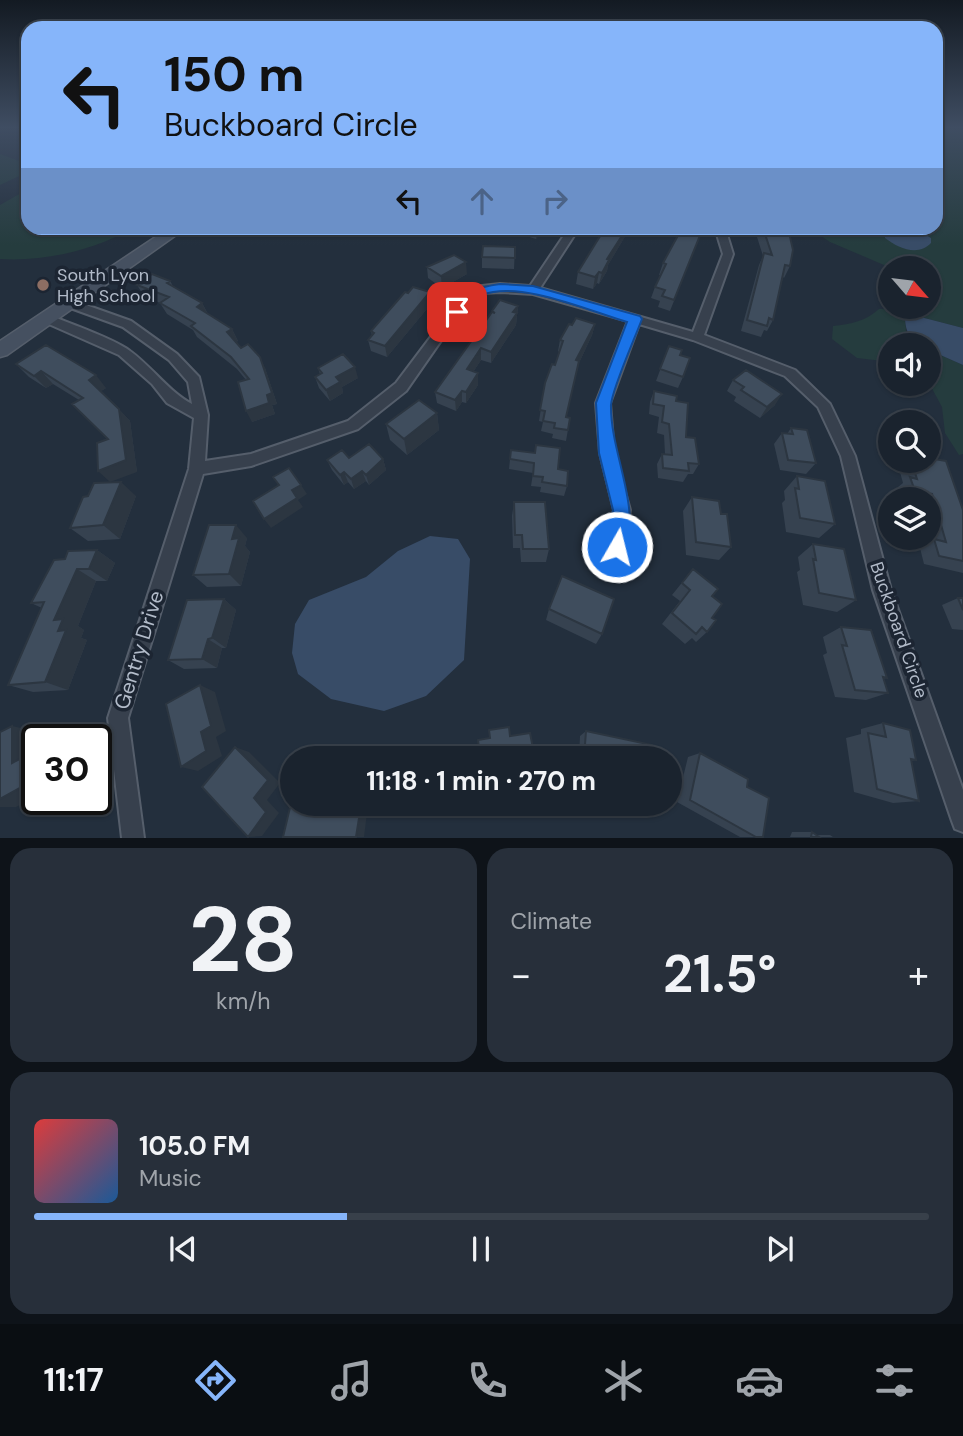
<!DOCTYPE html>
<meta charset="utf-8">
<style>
:root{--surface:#1a232e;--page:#272f3a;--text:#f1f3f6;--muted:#9fa4aa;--line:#38404a;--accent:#86b5fa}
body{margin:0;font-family:"DM Sans",sans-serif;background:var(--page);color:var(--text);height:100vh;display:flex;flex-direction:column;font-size:26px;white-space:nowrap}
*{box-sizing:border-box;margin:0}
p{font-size:23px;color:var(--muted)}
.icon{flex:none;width:38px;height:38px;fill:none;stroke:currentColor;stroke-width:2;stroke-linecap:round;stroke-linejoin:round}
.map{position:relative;height:838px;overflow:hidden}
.drawer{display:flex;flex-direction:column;gap:10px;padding:10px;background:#0e1319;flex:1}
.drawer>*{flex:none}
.top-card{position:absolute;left:21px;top:21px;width:922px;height:214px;border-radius:21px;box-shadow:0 2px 5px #0004,0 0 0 2px var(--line);background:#86b5fa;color:#111;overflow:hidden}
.needle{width:46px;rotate:118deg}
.controls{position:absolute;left:878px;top:256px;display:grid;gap:14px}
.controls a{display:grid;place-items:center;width:63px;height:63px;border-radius:50%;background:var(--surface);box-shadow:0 2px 5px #0004,0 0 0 2px var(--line);font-size:35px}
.speed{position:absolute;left:21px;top:724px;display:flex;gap:14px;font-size:35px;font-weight:700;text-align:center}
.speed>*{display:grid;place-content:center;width:91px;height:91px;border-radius:50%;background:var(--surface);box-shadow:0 2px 5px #0004,0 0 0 2px var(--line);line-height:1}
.speed .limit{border:4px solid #111;border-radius:10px;background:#fff;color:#111}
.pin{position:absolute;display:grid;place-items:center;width:60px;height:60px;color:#fff;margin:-30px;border-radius:14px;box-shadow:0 4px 10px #0006}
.me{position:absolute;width:77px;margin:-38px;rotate:8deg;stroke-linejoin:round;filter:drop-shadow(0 0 5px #0008)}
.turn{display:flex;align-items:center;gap:24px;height:147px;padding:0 28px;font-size:32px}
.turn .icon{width:91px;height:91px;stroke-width:2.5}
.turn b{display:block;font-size:49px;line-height:60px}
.lanes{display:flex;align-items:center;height:66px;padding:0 28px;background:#0003;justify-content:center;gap:35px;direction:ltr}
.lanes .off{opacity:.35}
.big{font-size:52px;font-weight:700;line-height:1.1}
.drawer .card{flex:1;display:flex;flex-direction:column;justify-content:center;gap:10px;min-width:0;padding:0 24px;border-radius:21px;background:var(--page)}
.drawer .dial{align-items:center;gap:0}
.dial b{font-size:91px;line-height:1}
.song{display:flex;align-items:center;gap:21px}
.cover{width:84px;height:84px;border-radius:10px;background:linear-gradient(135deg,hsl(0 70% 55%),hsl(210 70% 35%))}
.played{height:7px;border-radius:4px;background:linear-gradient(90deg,var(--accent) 35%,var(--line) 35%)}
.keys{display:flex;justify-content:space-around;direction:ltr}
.heat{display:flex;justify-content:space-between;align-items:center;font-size:38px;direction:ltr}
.drawer .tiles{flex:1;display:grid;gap:10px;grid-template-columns:1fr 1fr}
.card:last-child{grid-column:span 2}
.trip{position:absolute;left:280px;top:746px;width:402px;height:70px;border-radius:35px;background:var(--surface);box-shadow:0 2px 5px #0004,0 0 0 2px var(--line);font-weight:700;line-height:70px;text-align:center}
.dock{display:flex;height:112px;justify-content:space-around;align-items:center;background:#0a0e12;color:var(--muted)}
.dock .icon{width:49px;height:49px}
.dock .on{color:var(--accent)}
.dock b{font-size:32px;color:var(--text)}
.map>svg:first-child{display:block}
.green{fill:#253c3e}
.water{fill:#384c67}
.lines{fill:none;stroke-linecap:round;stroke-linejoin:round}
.street-casing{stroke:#555e6b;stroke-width:4}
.secondary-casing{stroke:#555e6b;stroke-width:3}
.street{fill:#37404d;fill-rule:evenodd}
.secondary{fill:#455060;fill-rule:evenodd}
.wall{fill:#364250}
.shaded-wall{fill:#2c3641}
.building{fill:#3f4d5d;stroke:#2c3641;stroke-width:2}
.route{fill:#1a73e8;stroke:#114b97;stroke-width:2}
.education-dot{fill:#8d6e63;stroke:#1c2532;stroke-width:2.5}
.labels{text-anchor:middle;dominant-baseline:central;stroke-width:7;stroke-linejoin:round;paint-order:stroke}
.poi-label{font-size:18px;fill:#b2bbc9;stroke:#1c2532;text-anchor:start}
.street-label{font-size:18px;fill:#b2bbc9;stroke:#1c2532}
.near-street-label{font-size:21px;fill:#b2bbc9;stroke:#1c2532}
</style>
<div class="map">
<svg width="963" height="838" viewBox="0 0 963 838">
<rect width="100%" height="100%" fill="#232f3d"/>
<path class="green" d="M936 127H963V328L909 314 905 317 906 332 921 345H891V362L857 358 832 339 833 326C851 324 866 321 879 309 896 310 911 306 929 306V268H891L830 242 809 228H884L885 234 924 233 906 228H936Z
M0 154 28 164V172L0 185Z
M28 189V228H133C95 250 44 262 0 259V205Z
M929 350 963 365V454L959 455 945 433 942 407 929 383Z"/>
<path class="water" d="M884 228C901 227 916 228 931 238V243C918 257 898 248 885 238Z
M909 314 963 328V365L929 350V345C912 345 905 333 905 317Z
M430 536 458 539 470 559 464 660 426 696 384 711 331 699 298 674 292 653 295 624 309 600 366 577 398 551Z"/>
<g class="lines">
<defs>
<path id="street" d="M569 228H579L540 288 693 332 723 254 715 228H725L733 254 704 335 795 370 830 404 855 456 891 590 963 790V832L955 829 952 821 873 590 841 456 818 407 785 376 693 340 639 324 610 403 614 453 630 510 625 547 623 553 617 555 611 553 609 547 614 510 600 453 596 403 628 321 533 294 500 292 484 293 476 298 447 332 406 391 358 429 251 466 203 474 128 718 144 838H122L108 718 189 469 194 418 167 403 152 384 119 355 42 321V315H50C72 325 113 338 130 351 152 367 168 391 192 404L188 382 169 360 123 327 65 306 63 303 69 299 131 321 177 354 199 377 208 415 205 461 251 454 348 421 396 383 439 326 468 292 482 286 500 284 530 286Z"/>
<path id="secondary" d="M169 228H186L7 355 0 357V341Z"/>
</defs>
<use href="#street" class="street-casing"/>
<use href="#secondary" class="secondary-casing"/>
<use href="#street" class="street"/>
<use href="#secondary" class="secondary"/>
</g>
<path class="wall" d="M520 228H545L536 239 520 234Z
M605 228H630L608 265 607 271 599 284 597 283 593 289 576 284 578 272Z
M678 228H703L670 311 658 307 660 301 651 298 655 287 661 275H659L663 263 680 230Z
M761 228H788L790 266 784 278 783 277 773 320 767 331 764 330 761 337 741 331 759 265 763 256 757 237Z
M515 247 514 269 482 268V257Z
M427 267 467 274 442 288 428 278Z
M170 281 173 286 202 303 208 314 232 329 238 341 236 342 241 348 265 368 277 404 272 405 275 414 252 422 246 380 237 369 197 337 193 330 167 314 160 303 144 296 137 285Z
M430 292 431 304 387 357 371 351 368 340 372 336 371 331 408 293Z
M518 306 516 325 491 363 481 360 473 372 478 373V385L466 403 462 402 456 411 437 403 435 392Z
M595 324 592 335 579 363 566 417 570 418 566 441 552 438 553 434 541 431 543 422 539 421 545 383 555 365 559 352 558 351 560 340 572 325Z
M669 346 680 355 683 377 678 388 656 381Z
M16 364 106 388 101 391 130 421 137 472 107 439 72 404 79 400 53 384 46 388 29 377Z
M318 368 358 378 342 387 343 393 330 401 319 388 315 377 320 374Z
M733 380 775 405 760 418 734 401 736 397 727 391Z
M654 391 676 401 686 437 699 464 693 474H688L683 482 658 478 657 464 662 454H665L664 435 657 433 659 417 649 414 650 402Z
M437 413 439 430 407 455 390 440 386 424Z
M791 428 816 463 806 474 780 470 774 444 782 433 787 434Z
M535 453 558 469 567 486 564 496 540 492 541 487 531 486 533 473 509 469 510 459Z
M349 458 383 459 386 470 369 485 366 481 354 489 348 482 344 485 332 470 327 460Z
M903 460H929L963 561V573L924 564 920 548 929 543 928 537H929V499H901L898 487 903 483 898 465Z
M797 476 835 524 819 538 786 532 782 503 785 500 784 491Z
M88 496H136L120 539 88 541 70 528Z
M692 497 731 547 719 560 686 555 683 511Z
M514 502 549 549 546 562H521L520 548H513L512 516Z
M247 538 245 546 250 552 241 586 207 587 193 575Z
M813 544 856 600 837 612 803 605 797 572 800 570 798 557Z
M97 550 115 563 107 581H96L78 626 84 630 81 638 87 640 68 690 33 692 8 685 42 608 31 603Z
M693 569 712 618 707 632 696 642 692 638 685 644 662 624 680 601 672 595Z
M958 598H963V630L952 629 942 605Z
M224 599 236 610 226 648H222L217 668 184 669 168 660Z
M549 609 602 634 596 644 546 620Z
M841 627 887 678 883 679 888 693 866 700 835 697 823 655 827 653 823 637Z
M883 723 916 760 911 761 919 801 893 803 854 792 846 738 861 734V729Z
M586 731 652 758H579L580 736Z
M700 753 747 787 763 837H740L677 802 688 757Z
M792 832H812L816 835H830L833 837H790Z"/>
<path class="shaded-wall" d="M537 228H545L536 239Z
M626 228H630L629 230 608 265 607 271 599 284 602 273 607 259Z
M466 262 467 274 442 288 441 276Z
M599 272 597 283 593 289 595 277Z
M430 292 431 304 387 357 385 346Z
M202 303 208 315 197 307Z
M518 306 516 325 491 363V352Z
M595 324 592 335 579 363 576 360Z
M232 329 238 341 233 344 227 332Z
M481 348V360L467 381V369Z
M260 357 265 368 277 404 272 405 275 414 252 422 246 411 267 395Z
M355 367 358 378 342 387 343 393 330 401 326 390 336 377Z
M41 371 53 384 46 388 34 376Z
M478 373V385L466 403V392Z
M96 375 106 388 100 392 89 380Z
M462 391V402L456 411 455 400Z
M782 394 775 405 760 418 767 407Z
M119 409 130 421 137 472 110 482 98 471Z
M437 413 439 430 407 455 404 439Z
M383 459 386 470 369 485 366 475Z
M362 471 366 481 354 489 351 479Z
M344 472 348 482 344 485 340 475Z
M121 482 136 496 120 539 103 525Z
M301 485 307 494 298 500 303 507 271 528 264 519 292 490Z
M236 525 247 538 245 546 250 552 241 586 229 574 232 539Z
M97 550 115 563 107 581 89 569Z
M77 569 96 581 78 626 84 630 81 638 87 640 68 690 45 682 54 620Z
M224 599 236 610 226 648 212 638Z
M208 639 222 648 217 668 202 659Z
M200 685 215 692 226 731 216 737 222 756 198 771 181 767Z
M12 726 39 732V740H37V796L16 807H0V799L12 763Z
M235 747 249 752 280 783 267 800 279 813 262 836 248 837 254 798Z
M339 803H348L346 812 338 810Z
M405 803H413L388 816 382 815Z
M447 803 450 804 424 817 421 816Z
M360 812 367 813 364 837H356Z"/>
<path class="building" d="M605 228H627L607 259 609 260 602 273 599 272 595 277 578 272Z
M682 228H703L674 300 662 296 665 290 655 287 666 264 663 263Z
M763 228H788L793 250 790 266 785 265 773 320 769 318 767 326 747 320 764 253 772 255Z
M483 246 515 247V258L482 257Z
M454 255 466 262 441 276 427 267Z
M152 274 170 281 167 283 202 303 197 307 232 329 227 332 241 348 248 344 260 357 272 393 267 395 269 403 246 411 238 382 249 379 231 357 191 326 195 323 160 303 169 297 137 285Z
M413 287 430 292 385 346 368 340 374 333 371 331 405 292 408 293Z
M500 300 518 306 513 312 517 313 491 352 481 348 467 369 478 373 466 392 462 391 455 400 435 392 492 312 495 313 492 311Z
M576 318 595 324 576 360 579 361 566 417 570 418 568 430 554 428 555 423 543 421 545 411 540 410 545 383 552 364 555 365 563 341 560 340 569 324 572 325Z
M46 345 96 375 89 380 119 409 126 460 98 471 97 443 108 439 72 404 83 398 41 371 34 376 16 364Z
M669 346 682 350 680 355 690 358 683 377 660 369Z
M343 354 355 367 336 377 340 382 326 390 315 377 322 373 318 368Z
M746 370 782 394 767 407 741 390 744 387 733 380Z
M654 391 677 396 676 401 688 403 686 437 695 438 699 464 688 463 689 471 663 468 662 454 672 455 669 424 662 422 664 406 653 404Z
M419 400 437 413 404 439 386 424Z
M791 428 807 430 816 463 788 460 782 433 793 434Z
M369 444 383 459 366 475 362 471 351 479 344 472 340 475 327 460 342 450 349 458Z
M536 445 560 448 558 469 568 471 567 486 542 482 543 477 533 476 534 463 510 459 511 450 535 453Z
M929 458 946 461 963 510V561L939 556 934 539 946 542 932 494 915 491 910 477 917 479 911 460H929Z
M289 468 301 485 292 490 297 498 264 519 253 501 279 485 273 477Z
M797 476 825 481 835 524 800 518 795 488 799 489Z
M121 482 103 525 70 528 83 497 88 496 94 483Z
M692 497 719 501 721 514H727L731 547 696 542Z
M514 502H545L549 549H523L522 535H515Z
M209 525H236L232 539 239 538 229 574 193 575Z
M813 544 844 549 856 600 819 593 813 559 816 560Z
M97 550 89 569H77L54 620 63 619 58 631 66 630 45 682 8 685 44 602 31 603 54 560 65 559 68 551Z
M693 569 718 589 712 596 722 604 712 618 716 620 707 632 702 627 696 634 672 613 690 590 682 583Z
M562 576 614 599 602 634 549 609Z
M958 598H963V610Z
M224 599 212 638 208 639 202 659 168 660 187 600Z
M841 627 871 630 887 678 883 677 888 693 855 690 842 645 847 646Z
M200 685 211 726 201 732 206 751 181 767 166 704Z
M883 723 910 730 916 760 911 759 919 801 877 789 868 733 886 737Z
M12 726V763L29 754V783L0 799V732Z
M509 727 510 736 530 733 533 748 542 746 544 758H480L478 740 490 738 489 730Z
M586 731 652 745V758H584Z
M235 747 268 780 254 798 266 812 248 837 202 787Z
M418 749 421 758H399Z
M700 753 748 779 747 787 769 798 763 837H756L690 800Z
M292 799V803H339L338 810 360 812 356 837H283Z
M379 803H405L382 815Z
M417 803H447L421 816Z
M812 832 819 837H811Z"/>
<linearGradient id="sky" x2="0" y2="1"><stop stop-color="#131a22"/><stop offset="0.52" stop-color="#3f4d62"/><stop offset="1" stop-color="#3f4d62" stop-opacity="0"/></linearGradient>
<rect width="963" height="245" fill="url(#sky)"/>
<path class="route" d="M500 284 533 286 640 316 642 319C635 338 612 389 611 405 610 453 643 510 624 553L617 556 610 553 607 547 613 510 599 453 596 403 627 322C589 311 520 280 482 295 471 300 468 313 457 316L451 312C465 292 477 287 500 284Z"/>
<circle class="education-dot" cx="43" cy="285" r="7"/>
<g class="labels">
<g class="poi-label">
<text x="57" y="275">South Lyon<tspan x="57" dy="21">High School</tspan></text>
</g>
<g class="street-label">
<text transform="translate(899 630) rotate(71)">Buckboard Circle</text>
</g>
<g class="near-street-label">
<text transform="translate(139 650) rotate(-73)">Gentry Drive</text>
</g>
</g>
</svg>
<div class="controls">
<a><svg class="needle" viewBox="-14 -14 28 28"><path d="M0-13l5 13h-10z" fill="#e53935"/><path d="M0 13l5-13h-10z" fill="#9fa4aa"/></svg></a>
<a><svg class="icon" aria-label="sound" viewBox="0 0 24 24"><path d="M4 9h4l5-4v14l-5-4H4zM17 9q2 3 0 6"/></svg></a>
<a><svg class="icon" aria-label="search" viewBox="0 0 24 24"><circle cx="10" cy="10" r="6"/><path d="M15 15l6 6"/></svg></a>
<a><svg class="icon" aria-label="layers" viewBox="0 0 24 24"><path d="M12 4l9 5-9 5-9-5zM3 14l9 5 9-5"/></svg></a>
</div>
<div class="speed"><div class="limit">30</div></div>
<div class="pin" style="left:457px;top:312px;background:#d93025"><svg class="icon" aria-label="arrive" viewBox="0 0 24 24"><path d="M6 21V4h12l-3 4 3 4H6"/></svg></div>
<svg class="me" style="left:617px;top:547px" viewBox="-20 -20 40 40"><circle r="17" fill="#1a73e8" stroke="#fff" stroke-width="3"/><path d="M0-11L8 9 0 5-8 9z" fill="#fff"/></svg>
<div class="trip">11:18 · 1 min · 270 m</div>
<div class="top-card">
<div class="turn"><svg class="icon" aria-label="left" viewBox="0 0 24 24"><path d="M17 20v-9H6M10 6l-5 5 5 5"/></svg><div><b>150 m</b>Buckboard Circle</div></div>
<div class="lanes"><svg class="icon" aria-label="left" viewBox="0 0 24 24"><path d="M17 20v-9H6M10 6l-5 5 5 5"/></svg><svg class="icon off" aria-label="ahead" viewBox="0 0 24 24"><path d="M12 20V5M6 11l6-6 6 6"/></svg><svg class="icon off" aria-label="right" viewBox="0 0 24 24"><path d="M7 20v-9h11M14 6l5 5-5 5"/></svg></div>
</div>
</div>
<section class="drawer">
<div class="tiles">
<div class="card dial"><b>28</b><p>km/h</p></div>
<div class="card"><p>Climate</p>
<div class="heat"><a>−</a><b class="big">21.5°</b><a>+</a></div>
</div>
<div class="card">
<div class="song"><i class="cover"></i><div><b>105.0 FM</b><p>Music</p></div></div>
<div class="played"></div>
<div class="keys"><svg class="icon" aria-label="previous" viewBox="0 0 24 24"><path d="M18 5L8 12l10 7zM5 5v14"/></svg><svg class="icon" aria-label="pause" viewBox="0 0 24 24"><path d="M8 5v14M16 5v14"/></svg><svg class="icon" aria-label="next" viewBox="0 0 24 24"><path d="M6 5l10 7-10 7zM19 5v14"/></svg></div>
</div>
</div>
</section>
<nav class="dock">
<b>11:17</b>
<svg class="icon on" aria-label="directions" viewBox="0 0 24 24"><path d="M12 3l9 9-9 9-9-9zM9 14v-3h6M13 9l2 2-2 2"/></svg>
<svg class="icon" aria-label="music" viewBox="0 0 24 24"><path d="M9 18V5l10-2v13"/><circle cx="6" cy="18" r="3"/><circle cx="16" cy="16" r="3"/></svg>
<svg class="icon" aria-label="phone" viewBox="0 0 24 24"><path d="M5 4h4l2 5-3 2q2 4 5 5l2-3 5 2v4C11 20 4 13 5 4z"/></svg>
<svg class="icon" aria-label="climate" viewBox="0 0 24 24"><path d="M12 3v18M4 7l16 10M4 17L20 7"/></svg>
<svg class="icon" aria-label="car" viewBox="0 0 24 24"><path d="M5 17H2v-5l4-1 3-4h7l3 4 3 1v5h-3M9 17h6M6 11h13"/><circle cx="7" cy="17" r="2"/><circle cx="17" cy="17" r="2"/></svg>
<svg class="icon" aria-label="filters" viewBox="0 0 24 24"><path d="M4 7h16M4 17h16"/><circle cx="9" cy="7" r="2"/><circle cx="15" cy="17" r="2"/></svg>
</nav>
